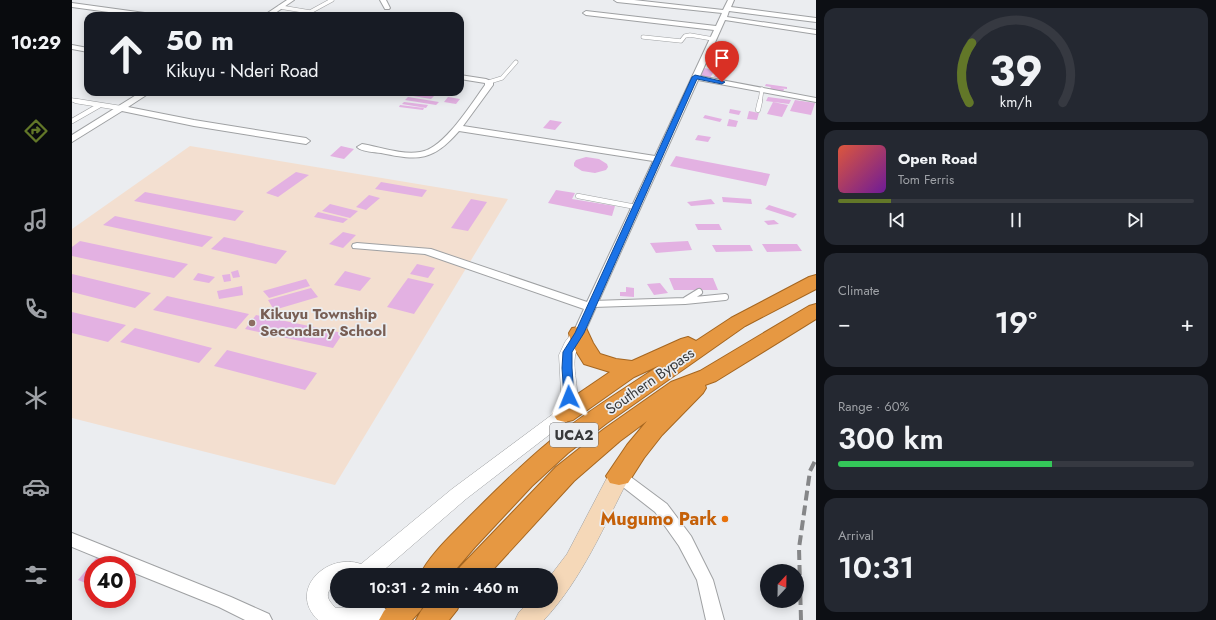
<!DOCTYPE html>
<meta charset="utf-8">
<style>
:root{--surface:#171b24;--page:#242831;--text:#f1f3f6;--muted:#9ea1a6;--line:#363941;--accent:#627728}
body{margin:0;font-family:Jost,sans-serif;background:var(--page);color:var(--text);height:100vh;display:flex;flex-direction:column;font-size:15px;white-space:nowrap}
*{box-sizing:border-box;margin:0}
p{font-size:13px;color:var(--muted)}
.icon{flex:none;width:22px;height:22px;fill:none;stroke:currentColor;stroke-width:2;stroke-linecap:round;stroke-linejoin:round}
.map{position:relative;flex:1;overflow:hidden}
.details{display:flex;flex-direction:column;gap:8px;padding:8px;background:#0d0f14;width:400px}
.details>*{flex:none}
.top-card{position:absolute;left:12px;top:12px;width:380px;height:84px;border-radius:12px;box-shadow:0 2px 10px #0003;background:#171b24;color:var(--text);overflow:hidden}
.needle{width:26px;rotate:22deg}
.fabs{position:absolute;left:688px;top:564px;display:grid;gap:8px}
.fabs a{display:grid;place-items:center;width:44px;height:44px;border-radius:50%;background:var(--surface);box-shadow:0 2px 10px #0003;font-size:20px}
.speed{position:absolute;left:12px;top:556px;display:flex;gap:8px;font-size:20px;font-weight:700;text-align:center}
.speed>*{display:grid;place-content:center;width:52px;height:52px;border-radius:50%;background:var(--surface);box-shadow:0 2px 10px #0003;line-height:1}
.speed .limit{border:6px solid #d22;background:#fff;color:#111}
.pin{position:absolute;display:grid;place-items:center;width:34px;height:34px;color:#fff;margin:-41px -17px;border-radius:50% 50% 50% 0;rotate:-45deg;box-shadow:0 0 4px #0007}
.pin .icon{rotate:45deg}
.me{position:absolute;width:44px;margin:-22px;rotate:358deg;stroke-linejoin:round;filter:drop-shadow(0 0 3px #0008)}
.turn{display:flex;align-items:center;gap:14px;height:84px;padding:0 16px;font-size:18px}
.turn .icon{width:52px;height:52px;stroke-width:2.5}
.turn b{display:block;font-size:28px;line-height:34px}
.big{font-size:30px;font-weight:600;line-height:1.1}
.details .tile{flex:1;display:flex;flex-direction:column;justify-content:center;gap:6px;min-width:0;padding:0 14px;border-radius:12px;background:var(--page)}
.details .dial{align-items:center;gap:0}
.dial svg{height:104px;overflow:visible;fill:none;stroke:var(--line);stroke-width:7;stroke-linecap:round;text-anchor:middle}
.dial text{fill:var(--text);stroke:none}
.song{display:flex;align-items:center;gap:12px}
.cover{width:48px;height:48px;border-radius:6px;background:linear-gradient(135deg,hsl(10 70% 55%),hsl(280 70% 35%))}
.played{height:4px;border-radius:2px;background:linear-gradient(90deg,var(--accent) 15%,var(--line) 15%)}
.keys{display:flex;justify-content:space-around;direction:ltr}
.heat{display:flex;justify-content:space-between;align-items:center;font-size:22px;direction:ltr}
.charge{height:6px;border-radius:3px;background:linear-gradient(90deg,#34c759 60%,var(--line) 0)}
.trip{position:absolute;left:258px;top:568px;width:228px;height:40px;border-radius:20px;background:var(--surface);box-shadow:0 2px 10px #0003;font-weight:600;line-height:40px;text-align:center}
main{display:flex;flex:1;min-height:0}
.menu{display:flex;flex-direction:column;width:72px;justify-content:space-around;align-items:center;background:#090b0e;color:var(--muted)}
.menu .icon{width:28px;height:28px}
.menu .active{color:var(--accent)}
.menu b{font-size:18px;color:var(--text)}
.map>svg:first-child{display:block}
.education{fill:#f3dfd0}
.building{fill:#e3b1e2}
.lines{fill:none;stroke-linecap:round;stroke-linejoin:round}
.service-far2-casing{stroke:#9fa1a3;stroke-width:4.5}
.service-far1-casing{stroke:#9fa1a3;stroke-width:5.5}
.service-casing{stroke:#9fa1a3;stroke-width:8}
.minor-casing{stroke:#9fa1a3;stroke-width:2}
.tertiary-casing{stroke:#9fa1a3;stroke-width:1}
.secondary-casing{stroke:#9fa1a3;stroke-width:1}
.trunk-casing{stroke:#a56620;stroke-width:2}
.service-far2{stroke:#fff;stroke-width:3.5}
.service-far1{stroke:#fff;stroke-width:4.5}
.service{stroke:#fff;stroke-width:6}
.minor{fill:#fff;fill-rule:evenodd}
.tertiary{fill:#fff;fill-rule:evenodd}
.secondary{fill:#f5d8b8;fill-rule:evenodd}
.trunk{fill:#e69842;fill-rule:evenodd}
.rail{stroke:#858688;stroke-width:4;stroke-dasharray:10 5;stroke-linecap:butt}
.route{fill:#1a73e8;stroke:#114b97}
.education-dot{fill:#8d6e63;stroke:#ebedf0;stroke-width:1.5}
.food-dot{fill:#e8710a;stroke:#ebedf0;stroke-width:1.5}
.labels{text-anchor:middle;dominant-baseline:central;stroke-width:3.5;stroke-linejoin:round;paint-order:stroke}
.shield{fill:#ebedf0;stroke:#6e6f71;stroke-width:1}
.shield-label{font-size:14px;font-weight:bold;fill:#38393a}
.education-label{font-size:15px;font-weight:bold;fill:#785e54;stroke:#ebedf0;text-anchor:start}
.street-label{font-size:15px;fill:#38393a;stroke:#ebedf0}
.near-food-label{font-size:18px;font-weight:bold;fill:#c56008;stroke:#ebedf0;text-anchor:end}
</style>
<main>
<nav class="menu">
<b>10:29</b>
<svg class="icon active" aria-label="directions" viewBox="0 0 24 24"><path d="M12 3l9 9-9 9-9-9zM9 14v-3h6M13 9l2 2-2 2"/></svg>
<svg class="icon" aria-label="music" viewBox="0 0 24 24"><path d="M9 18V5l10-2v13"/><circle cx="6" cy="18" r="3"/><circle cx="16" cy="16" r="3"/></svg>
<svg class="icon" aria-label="phone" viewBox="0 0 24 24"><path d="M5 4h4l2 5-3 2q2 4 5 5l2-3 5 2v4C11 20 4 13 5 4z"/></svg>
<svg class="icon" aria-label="climate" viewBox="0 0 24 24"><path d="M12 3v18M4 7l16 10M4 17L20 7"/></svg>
<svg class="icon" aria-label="car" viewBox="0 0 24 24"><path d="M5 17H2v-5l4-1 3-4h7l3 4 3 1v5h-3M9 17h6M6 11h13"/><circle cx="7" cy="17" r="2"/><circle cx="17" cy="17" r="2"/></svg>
<svg class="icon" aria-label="filters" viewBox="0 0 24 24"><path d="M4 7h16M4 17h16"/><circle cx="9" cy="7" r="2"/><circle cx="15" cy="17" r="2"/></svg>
</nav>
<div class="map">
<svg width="744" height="620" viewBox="0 0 744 620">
<rect width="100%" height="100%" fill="#ebedf0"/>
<path class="education" d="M118 146 436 199 263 485 0 418V229Z"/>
<path class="building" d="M632 68 643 70 638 78 627 76Z
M645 72 655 73 652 79 642 77Z
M694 84 715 87V89L706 88 712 89 711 92 697 90 699 87 693 86Z
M338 92H351L364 94 359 99 335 95Z
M336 97 367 102 364 105 333 100Z
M376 97 388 99 384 104 372 102Z
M696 97 719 100 717 104 694 101Z
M723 100 743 103 739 115 718 111Z
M332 102 356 105 354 108 330 104Z
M701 102 716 105 710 117 695 114Z
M328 105 352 108 351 110 327 107Z
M658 109 669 111 667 115 657 113Z
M677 111 687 113 685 120 675 119Z
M633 115 650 119 648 122 631 118Z
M657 119 666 121 664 127 655 126Z
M478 120 490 122 483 130 471 128Z
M626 135 639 137 636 142 623 140Z
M269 146 282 149 272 159 258 156Z
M604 156 698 174 694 186 598 166Z
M514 157 527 159 535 164 536 167 534 170 523 173 510 171 502 166V163L504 160Z
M224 172 237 175 206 197 194 193Z
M309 182 355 190 350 197 303 189Z
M484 190 503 193 500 199 543 206 540 216 476 203Z
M73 192 172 211 163 221 62 201Z
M297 195 308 198 294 210 284 207Z
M650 197 679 199 680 204 651 202Z
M399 199 415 202 396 231 379 228Z
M639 199 643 204 619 206 615 202Z
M258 204 286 211 278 218 250 211Z
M697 205 725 214 721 218 693 209Z
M246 212 276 219 271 223 242 217Z
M43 216 141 237 130 247 31 225Z
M702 220 707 224 696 225 692 221Z
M623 224H647L650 230H626Z
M271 232 284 235 271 248 257 244Z
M152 237 215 251 204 264 139 249Z
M8 241 116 264 102 278 0 256V247Z
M616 241 620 250 584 253 578 243Z
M690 244H725L730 251 695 252Z
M640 245H678L681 251 644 252Z
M345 264 363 268 356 278 338 274Z
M166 270 168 277 161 278 159 272Z
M273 271 299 278 288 291 262 285Z
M126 273 143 277 137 283 121 280Z
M0 274 79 293 63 308 0 292Z
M158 274 159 281 152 282 150 275Z
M336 278 362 284 342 314 315 307Z
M597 278H641L646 290H602Z
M234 279 238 286 197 298 191 291Z
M588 283 596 293 582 295 575 284Z
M170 286 171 295 147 299 145 291Z
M554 287 562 288V297L548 296V292H554Z
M239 288 246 297 202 310 196 300Z
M95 296 177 314 164 329 81 310Z
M0 312 54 325 36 342 0 333Z
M184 315 271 333 261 348 173 329Z
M63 328 140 348 127 363 48 342Z
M155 350 245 373 233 390 142 366Z
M25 557 44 565H21V586L6 580Z"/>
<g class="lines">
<defs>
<path id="service-far2" d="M208 7 238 12 260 0
M571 37 609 41 613 36 618 35 641 39
M417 82 430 78 444 62
M0 100 10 102
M688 102 690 89"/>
<path id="service-far1" d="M4 101 48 108
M686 110 688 101
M0 121 28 105
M506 196 564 207"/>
<path id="service" d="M614 300 627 292
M521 304 613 301 653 297"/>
<path id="minor" d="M215 0H222L199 16H191Z
M308 0H314L318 8 317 9H313Z
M542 0H562L651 10 656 0H662L659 7 744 18V22L657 11 655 17 744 30V34L653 20 628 76 744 98V102L626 80 511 336H503L501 333 512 309 353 254 281 248 280 246 281 244 285 243 359 249 515 302 581 161 387 131C361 161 347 161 309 153 302 152 290 152 285 147L290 144C308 147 329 155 348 152 371 150 400 103 413 85V83L388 79V75L414 79 421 82V85L391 126 583 156 642 30 514 15 511 13 514 11 644 26 650 13 545 2Z
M0 3 80 14 83 16H66L0 7Z
M0 45 16 48V52L0 49Z
M69 92H79L56 107 122 120 234 138 238 141 234 144 122 126 50 111 0 142V135Z
M547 470 552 472 595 504 619 536 641 580 652 620H634L625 580 607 546 583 512 542 480 539 476 542 472Z
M0 533 159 597 197 614 200 620H173L147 607 55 570V565H44L0 547Z"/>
<path id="tertiary" d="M507 328 512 330 515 333C510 340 505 347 503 356 500 377 512 397 499 418L394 499 306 575H265V582C253 592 253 598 264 608H279L288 601H312L309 606 320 613 323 620H246C215 590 255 552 289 564L380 489 485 411 489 392 487 355 493 342 502 330Z"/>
<path id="secondary" d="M547 468 555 470 558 476C532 526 510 579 472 620H443L447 612 458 601H479V575L495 554 539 470Z"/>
<path id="trunk" d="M744 275V289L673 326 535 423 496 453 460 486 403 547 379 575H348C358 554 381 534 397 517 423 491 449 465 477 442 512 413 551 390 588 365L562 377 501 420 493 422 485 420 481 414 485 408 538 372 512 364 499 343 497 333 500 328 507 327 514 328 521 343 528 354 544 359 560 361 609 339 616 337 624 341 659 318 737 277Z
M744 304V319L644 381 633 385 634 388 631 393 590 435 572 458 556 483 547 485 538 483 534 476 555 445 575 421 548 441 502 481 416 575H384L388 567 484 467 532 429 599 382 628 371 737 306Z
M321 601H353L349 610 340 620H307L312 611Z
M357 601H389L385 610 377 620H344L349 611Z"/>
</defs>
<use href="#service-far2" class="service-far2-casing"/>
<use href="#service-far1" class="service-far1-casing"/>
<use href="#service" class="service-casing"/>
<use href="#minor" class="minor-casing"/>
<use href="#tertiary" class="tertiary-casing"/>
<use href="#secondary" class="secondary-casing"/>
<use href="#trunk" class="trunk-casing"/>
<use href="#service-far2" class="service-far2"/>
<use href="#service-far1" class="service-far1"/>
<use href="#service" class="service"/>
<use href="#minor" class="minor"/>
<use href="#tertiary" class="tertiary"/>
<use href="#secondary" class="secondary"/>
<use href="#trunk" class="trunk"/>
<path class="rail" d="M729 620 727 548 738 471 744 459"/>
</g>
<path class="route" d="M623 75 653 82 650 84 625 79 512 333 500 352V368L502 397 500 399H493L492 397 490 368 491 352 503 333 620 77Z"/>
<circle class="education-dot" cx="180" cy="323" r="4"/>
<circle class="food-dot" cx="653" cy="519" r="4"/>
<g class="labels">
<rect class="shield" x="478" y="423" width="48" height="24" rx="3"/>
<g class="shield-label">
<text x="502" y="435">UCA2</text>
</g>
<g class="education-label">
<text x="188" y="314">Kikuyu Township<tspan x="188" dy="17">Secondary School</tspan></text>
</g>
<g class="street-label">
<text transform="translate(578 381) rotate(-35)">Southern Bypass</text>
</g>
<g class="near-food-label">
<text x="645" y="519">Mugumo Park</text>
</g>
</g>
</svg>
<div class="fabs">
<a><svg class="needle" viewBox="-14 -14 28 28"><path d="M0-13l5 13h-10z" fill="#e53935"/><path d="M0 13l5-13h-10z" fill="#9ea1a6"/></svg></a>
</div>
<div class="speed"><div class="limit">40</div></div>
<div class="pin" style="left:650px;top:82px;background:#d93025"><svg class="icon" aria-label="arrive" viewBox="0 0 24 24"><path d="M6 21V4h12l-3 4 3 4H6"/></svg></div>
<svg class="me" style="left:497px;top:397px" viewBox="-20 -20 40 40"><path d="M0-17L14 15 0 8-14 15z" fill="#1a73e8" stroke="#fff" stroke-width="4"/></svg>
<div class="trip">10:31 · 2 min · 460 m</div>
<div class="top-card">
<div class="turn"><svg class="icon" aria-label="ahead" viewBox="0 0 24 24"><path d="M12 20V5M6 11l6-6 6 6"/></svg><div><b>50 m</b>Kikuyu - Nderi Road</div></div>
</div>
</div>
<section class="details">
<div class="tile dial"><svg viewBox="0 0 100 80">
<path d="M14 69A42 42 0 1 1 86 69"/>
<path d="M14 69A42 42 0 0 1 16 23" stroke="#627728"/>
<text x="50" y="56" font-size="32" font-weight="700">39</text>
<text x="50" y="72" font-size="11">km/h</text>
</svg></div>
<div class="tile">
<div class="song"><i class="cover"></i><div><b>Open Road</b><p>Tom Ferris</p></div></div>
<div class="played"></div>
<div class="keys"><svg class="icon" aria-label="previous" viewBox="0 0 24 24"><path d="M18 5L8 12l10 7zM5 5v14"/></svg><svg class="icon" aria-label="pause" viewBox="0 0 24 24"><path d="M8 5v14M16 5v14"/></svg><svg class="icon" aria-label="next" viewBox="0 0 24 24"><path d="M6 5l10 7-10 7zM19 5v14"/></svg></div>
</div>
<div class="tile"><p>Climate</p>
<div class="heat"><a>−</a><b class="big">19°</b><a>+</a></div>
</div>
<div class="tile"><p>Range · 60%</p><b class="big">300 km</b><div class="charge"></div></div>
<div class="tile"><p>Arrival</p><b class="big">10:31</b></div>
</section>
</main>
